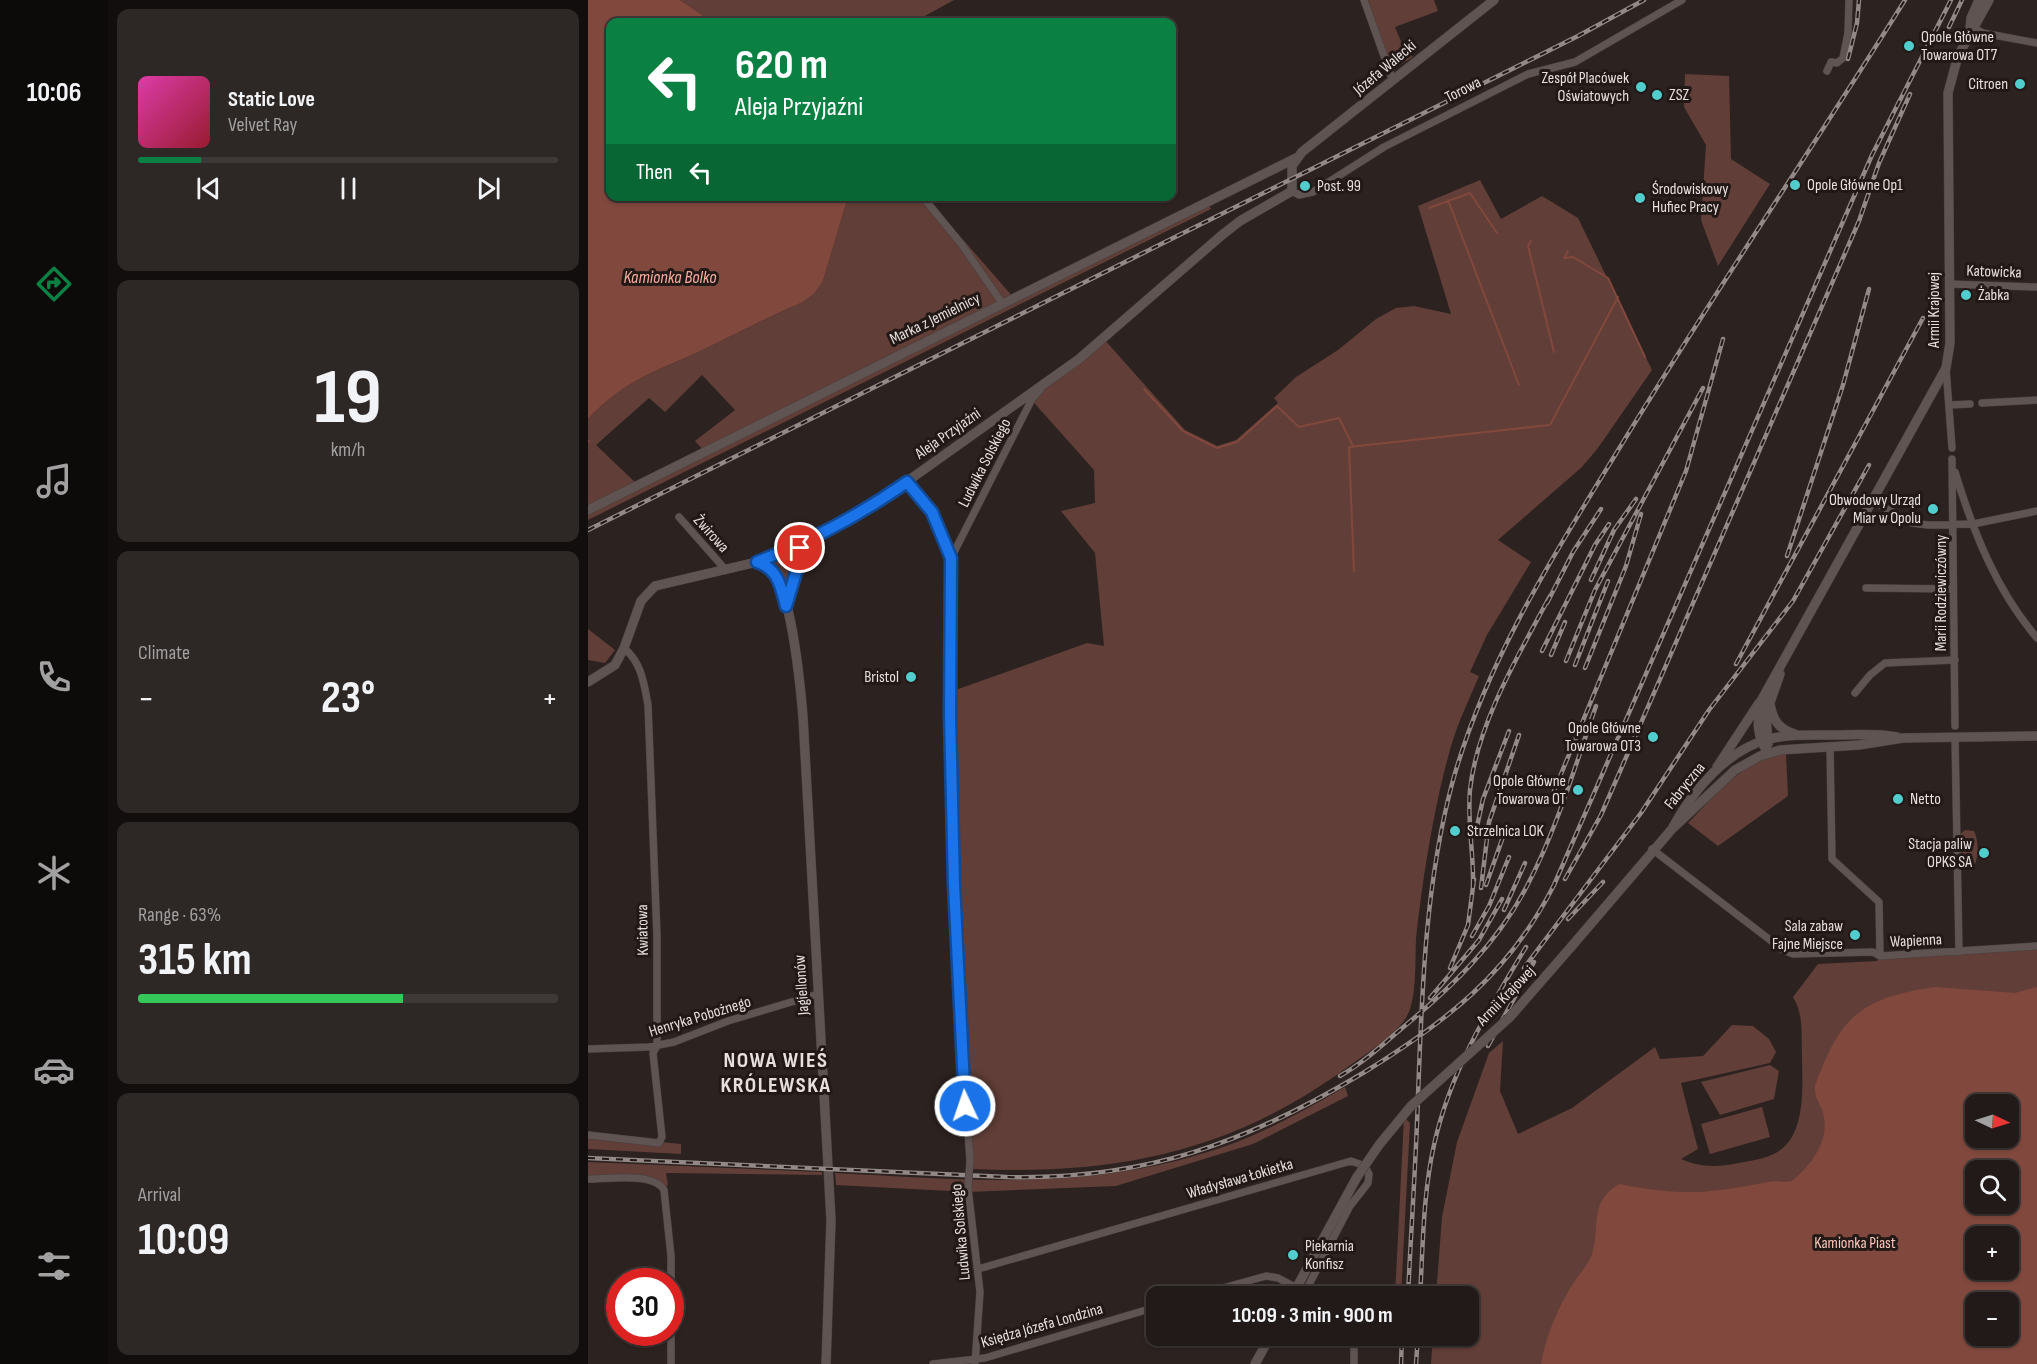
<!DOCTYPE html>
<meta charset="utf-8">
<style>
:root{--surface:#211a18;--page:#2d2725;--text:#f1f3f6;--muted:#a2a1a2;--line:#3e3837;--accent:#0b8043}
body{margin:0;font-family:"Sofia Sans Condensed",sans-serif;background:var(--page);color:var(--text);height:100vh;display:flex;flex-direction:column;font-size:22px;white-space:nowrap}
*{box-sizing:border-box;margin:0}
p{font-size:20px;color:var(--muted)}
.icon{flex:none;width:33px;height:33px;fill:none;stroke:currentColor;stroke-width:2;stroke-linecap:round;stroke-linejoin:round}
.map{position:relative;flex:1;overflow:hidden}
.panel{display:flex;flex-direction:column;gap:9px;padding:9px;background:#120e0d;width:480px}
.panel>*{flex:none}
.guide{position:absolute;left:18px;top:18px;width:570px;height:183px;border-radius:12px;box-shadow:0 2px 4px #0004,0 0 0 2px var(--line);background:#0b8043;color:#fff;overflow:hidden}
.needle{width:39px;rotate:94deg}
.controls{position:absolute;left:1377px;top:1094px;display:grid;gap:12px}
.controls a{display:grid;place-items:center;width:54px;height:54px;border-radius:12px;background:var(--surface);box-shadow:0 2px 4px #0004,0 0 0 2px var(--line);font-size:30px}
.speed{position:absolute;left:18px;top:1268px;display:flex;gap:12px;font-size:30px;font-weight:700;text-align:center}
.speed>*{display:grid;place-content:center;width:78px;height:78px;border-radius:50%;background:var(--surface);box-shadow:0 2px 4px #0004,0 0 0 2px var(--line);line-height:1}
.speed .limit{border:9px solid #d22;background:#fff;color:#111}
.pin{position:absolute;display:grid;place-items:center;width:51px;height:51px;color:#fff;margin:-26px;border:3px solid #fff;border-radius:50%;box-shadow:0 2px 6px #0007}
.me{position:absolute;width:66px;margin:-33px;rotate:357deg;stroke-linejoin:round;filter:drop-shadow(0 0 4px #0008)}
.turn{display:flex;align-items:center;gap:21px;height:126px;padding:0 30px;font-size:27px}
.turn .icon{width:78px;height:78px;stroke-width:2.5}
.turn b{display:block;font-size:42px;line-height:51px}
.then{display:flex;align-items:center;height:57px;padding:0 30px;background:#0003;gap:12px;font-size:22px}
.big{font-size:45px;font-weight:700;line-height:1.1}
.panel .widget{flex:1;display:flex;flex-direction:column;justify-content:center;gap:9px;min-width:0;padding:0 21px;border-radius:12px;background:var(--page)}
.panel .dial{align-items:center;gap:0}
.dial b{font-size:78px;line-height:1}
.song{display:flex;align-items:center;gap:18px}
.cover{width:72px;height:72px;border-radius:9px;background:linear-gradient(135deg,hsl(320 70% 55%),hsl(350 70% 35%))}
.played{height:6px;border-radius:3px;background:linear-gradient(90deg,var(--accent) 15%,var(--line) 15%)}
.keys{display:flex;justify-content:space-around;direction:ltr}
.heat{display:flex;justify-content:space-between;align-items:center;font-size:33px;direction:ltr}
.charge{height:9px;border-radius:4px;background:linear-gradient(90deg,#34c759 63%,var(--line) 0)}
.trip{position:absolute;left:558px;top:1286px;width:333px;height:60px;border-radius:12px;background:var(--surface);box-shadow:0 2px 4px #0004,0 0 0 2px var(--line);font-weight:700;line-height:60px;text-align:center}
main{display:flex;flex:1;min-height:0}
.tabs{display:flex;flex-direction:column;width:108px;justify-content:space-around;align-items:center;background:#0d0a0a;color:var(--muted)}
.tabs .icon{width:42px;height:42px}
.tabs .current{color:var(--accent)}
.tabs b{font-size:27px;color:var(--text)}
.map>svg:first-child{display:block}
.green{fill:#613e37;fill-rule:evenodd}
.water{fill:#81483d;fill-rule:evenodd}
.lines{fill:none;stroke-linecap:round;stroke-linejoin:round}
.stream{stroke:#81483d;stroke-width:2}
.street-casing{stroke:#463f3d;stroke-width:8}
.secondary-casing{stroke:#463f3d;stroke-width:10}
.street{stroke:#605452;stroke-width:7}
.secondary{stroke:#605452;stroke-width:9}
.rail-casing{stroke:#938a88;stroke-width:4.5}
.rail{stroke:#221917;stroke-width:2;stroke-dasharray:7;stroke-linecap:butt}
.street-bridge-casing{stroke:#463f3d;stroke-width:8;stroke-linecap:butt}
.secondary-bridge-casing{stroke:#463f3d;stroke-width:10;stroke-linecap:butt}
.street-bridge{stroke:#605452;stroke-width:7}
.secondary-bridge{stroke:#605452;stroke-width:9}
.route-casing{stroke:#114b97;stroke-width:15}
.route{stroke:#1a73e8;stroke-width:10}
.poi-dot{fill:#52cdcd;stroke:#221917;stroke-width:2}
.labels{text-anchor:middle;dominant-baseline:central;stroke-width:6;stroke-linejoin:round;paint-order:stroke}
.poi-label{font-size:16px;fill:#e6dfdd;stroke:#221917;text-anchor:start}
.street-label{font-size:16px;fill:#e6dfdd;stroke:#221917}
.park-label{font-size:16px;fill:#fec6ba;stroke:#221917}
.water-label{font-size:18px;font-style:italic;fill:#f6ad9e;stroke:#221917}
.district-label{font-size:22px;font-weight:bold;letter-spacing:1.5px;fill:#e6dfdd;stroke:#221917}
</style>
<main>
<nav class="tabs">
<b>10:06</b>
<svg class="icon current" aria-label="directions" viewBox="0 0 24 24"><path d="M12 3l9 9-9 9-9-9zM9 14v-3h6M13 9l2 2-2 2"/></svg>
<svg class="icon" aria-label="music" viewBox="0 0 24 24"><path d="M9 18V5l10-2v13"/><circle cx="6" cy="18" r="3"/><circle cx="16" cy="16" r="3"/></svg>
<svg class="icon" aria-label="phone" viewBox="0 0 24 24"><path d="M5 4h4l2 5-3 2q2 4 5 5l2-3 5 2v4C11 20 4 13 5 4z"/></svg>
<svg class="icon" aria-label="climate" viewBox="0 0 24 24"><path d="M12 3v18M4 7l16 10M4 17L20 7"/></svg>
<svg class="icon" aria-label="car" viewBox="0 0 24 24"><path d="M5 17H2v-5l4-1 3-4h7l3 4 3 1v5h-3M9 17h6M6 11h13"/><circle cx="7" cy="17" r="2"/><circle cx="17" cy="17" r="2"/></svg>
<svg class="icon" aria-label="filters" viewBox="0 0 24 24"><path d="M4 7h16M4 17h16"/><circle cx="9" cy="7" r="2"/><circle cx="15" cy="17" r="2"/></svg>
</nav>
<section class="panel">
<div class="widget">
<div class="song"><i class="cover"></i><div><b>Static Love</b><p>Velvet Ray</p></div></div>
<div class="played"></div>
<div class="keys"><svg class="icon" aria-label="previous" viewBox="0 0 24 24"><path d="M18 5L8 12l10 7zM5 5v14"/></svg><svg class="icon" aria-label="pause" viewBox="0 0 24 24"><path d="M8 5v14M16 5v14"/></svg><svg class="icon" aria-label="next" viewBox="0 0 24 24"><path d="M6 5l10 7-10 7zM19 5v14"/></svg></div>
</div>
<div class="widget dial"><b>19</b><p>km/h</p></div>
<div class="widget"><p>Climate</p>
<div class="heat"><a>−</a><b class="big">23°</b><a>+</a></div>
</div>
<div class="widget"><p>Range · 63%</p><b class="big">315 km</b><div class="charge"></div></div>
<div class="widget"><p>Arrival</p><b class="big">10:09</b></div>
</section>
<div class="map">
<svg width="1449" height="1364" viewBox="0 0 1449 1364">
<rect width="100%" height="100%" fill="#2c2220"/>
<path class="green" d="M92 0H366L326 22H125Z
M780 0H846L850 11 807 27 814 44 825 57 807 68 805 73Z
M1097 74 1141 76 1143 159 1182 184 1130 266 1113 220 1118 145 1096 107Z
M892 180 913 219 954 196 990 218 1064 370 1010 448 994 467 910 540 943 562 899 635 882 672 891 676C882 698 871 720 864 743 851 787 843 832 836 876 833 897 830 918 828 939 827 960 829 998 819 1016 809 1034 778 1054 761 1066 643 1153 527 1175 384 1169L385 1156 378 1120 362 692 499 643 516 646 507 553 473 511 507 503 506 470 440 396 515 338 597 430 629 446 648 440 690 403 686 398 708 377 750 350 788 319 808 308 826 306 863 314 830 206Z
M260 197H338L425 297 618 201 623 209 0 520V419C40 377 71 371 121 347 152 332 182 316 213 303L226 294 235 281ZM114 375 147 410 107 441 115 450 50 485 8 445 61 398 77 412Z
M211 546 198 606 194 590 175 563Z
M0 629 27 650 17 663 0 660Z
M1198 754 1200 796 1130 846 1100 823C1128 795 1156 758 1198 754Z
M1377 830 1386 831C1391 841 1392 864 1382 869L1369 862V837Z
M1449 946V1364H843L845 1335H880V1296H848L854 1217 869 1142 901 1053 915 1041 912 1091 930 1134 984 1108 1067 1047 1072 1059 1115 1056 1144 1025 1165 1026 1181 1039 1188 1052 1182 1063 1093 1083 1110 1149 1093 1159C1114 1168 1129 1167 1151 1163 1165 1160 1179 1159 1191 1151 1219 1132 1214 1084 1214 1055 1213 1034 1216 1015 1205 997L1230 964 1289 961 1292 956ZM1388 1104H1420V1137H1388ZM1388 1170H1420V1203H1388ZM1388 1236H1420V1269H1388ZM1388 1302H1420V1335H1388Z
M1182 1065 1191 1071 1186 1099 1132 1115 1113 1082Z
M757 1087 760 1096 665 1144 528 1186 380 1192 248 1185 247 1173C381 1180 504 1192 635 1147 678 1132 717 1110 757 1087Z
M1174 1107 1182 1137 1122 1154 1113 1124Z
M816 1117 822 1123 813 1296H807Z
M0 1135 93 1144V1154L0 1149Z
M0 1162 234 1172V1175L78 1173 80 1185 75 1188 65 1180 0 1179Z"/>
<path class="water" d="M0 0H92L125 22H22V196L260 197 235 281 226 294 213 303C182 316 152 332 121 347 71 371 40 377 0 419Z
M1347 987 1427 993 1449 987V1364H953C958 1335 970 1307 986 1282 992 1273 1000 1265 1004 1254 1013 1225 1000 1203 1031 1184 1091 1196 1120 1194 1180 1182 1188 1180 1196 1183 1204 1181 1222 1166 1241 1142 1236 1117 1234 1105 1226 1100 1227 1086 1252 1016 1273 998 1347 987ZM1388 1104H1420V1137H1388ZM1388 1170H1420V1203H1388ZM1388 1236H1420V1269H1388ZM1388 1302H1420V1335H1388Z"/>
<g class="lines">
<path class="stream" d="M860 200 931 385
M841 208 882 193 909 233
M943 241 940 246 966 352
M980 251 976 258 985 257 1020 278 1057 357
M556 389 595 431 629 448 649 442 689 406 711 427 751 418 765 446
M0 442 1 441
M766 571 761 447 962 425 1030 297"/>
<defs>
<path id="street" d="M776 0 805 81
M1386 28 1395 33 1449 43
M1239 71 1243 62 1249 63 1255 58 1260 33 1261 0
M704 191 711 195 725 192 796 147 940 74 987 62 1094 0
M334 196 374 245 414 303
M1361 284 1449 287
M1358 368 1364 448
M1394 403 1449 400
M1362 405 1382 404
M1364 459 1367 726
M1367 472C1385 531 1408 590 1449 638
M319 482 343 512 363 558
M1285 501 1324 523 1340 525 1385 524 1449 511
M91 517 136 568
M1278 588 1365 589
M1267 693 1282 675 1297 663 1367 660
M1367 738 1371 952
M1242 747 1244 859 1291 902 1292 956
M1064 849 1195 950 1205 954 1285 952 1292 956 1449 946
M0 1049 61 1047 86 1042 140 1021 230 994
M0 1135 71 1143 74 1137 65 1053 69 1046V936L60 705C56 684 54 663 36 648
M382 1161 369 975 361 578 363 558 444 399 452 390
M0 1179C19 1179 66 1172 76 1190L83 1256V1364
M380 1188 392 1292 387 1364
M390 1269 763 1161 777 1166 781 1174 780 1183 762 1206 715 1296
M606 1296 678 1276 690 1278 709 1288
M772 1296 775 1290
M345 1364 397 1358 568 1307
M766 1364V1335"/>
<path id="secondary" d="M1382 30 1383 18 1391 0
M0 510 708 158
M169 562C177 564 183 567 188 575 204 605 212 681 215 717L243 1220 238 1364
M198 604 212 559 211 546
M0 682 27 665 36 648 53 601 67 586 169 562 211 546 279 510 491 359 634 235 652 221 704 191V166L714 152 906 0
M1182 704C1185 720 1190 729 1207 734
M1180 744 1178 714 1192 674
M1180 753C1168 735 1169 722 1173 701L1358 368 1362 343 1360 93 1370 56 1401 0
M1129 767 1171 703
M1085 827C1105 790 1139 750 1181 739 1202 734 1224 735 1245 735 1267 735 1288 733 1309 737
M983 947 1084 829 1147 770 1172 756 1192 750 1271 745 1315 738 1449 736
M704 1296 769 1177
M667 1364 683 1335"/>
</defs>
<use href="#street" class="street-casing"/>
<use href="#secondary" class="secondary-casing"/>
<use href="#street" class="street"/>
<use href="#secondary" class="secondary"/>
<defs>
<path id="rail" d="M1361 27 1374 0
M1260 59 1269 23 1271 0
M0 530 990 36 1056 0
M1199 556 1255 385 1281 289
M1003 580 1026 530 1048 499
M959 603 985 552 1013 509
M954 651 1007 545 1021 524
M963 655 977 622
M978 661 1007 590 1115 388
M1148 664 1335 318
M987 665 1020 581
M997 668 1038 566 1053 514
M966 791 1098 471 1135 339
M888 831 895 799 921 731
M977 879 1013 815 1271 221 1291 163 1322 94
M898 885 916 834
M885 886C886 854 879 822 882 790 889 724 931 654 962 596
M893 888 901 822 931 735
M916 910 937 863
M980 919 1015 882
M884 936 901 906 921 857
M862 968 880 925 886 879
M936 968 1053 813 1121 710 1205 601 1281 465
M842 998 891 940 914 899
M900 1046 946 962
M752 1076C775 1063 793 1046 813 1029 863 988 909 944 939 886 969 829 987 766 1008 706
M0 1158 419 1177C557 1180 658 1143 775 1073 858 1022 921 974 966 885L1284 155 1363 0
M820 1296C823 1229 828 1163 830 1096 834 991 837 886 864 784 897 663 964 558 1029 452 1122 299 1222 152 1317 0
M832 1296C835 1246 835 1194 846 1145 862 1072 900 1010 938 947
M813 1364 814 1335
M828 1364 830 1335"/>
</defs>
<use href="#rail" class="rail-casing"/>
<use href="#rail" class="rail"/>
<defs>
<path id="street-bridge" d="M380 1188 382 1161"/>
<path id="secondary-bridge" d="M769 1177 791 1145 823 1106 922 1017 983 947"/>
</defs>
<use href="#street-bridge" class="street-bridge-casing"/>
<use href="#secondary-bridge" class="secondary-bridge-casing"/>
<use href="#street-bridge" class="street-bridge"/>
<use href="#secondary-bridge" class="secondary-bridge"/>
</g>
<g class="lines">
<defs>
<path id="route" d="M212 548V559L198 606C193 587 190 568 169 562 223 541 272 515 319 482L344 512 363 558 362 715 366 884 377 1106"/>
</defs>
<use href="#route" class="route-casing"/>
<use href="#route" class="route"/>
</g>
<g class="poi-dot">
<circle cx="1321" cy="46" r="6"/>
<circle cx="1432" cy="84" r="6"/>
<circle cx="1053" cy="87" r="6"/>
<circle cx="1069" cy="95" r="6"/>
<circle cx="1207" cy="185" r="6"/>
<circle cx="717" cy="186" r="6"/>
<circle cx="1052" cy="198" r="6"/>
<circle cx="1378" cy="295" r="6"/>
<circle cx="1345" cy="509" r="6"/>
<circle cx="323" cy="677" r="6"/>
<circle cx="1065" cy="737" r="6"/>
<circle cx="990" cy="790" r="6"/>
<circle cx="1310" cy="799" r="6"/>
<circle cx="867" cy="831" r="6"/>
<circle cx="1396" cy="853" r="6"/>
<circle cx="1267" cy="935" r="6"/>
<circle cx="705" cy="1255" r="6"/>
</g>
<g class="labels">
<g class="poi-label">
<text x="1333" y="37">Opole Główne<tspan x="1333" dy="18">Towarowa OT7</tspan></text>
<text x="1041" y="78" text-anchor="end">Zespół Placówek<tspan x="1041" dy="18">Oświatowych</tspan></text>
<text x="1420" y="84" text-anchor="end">Citroen</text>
<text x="1081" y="95">ZSZ</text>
<text x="1219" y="185">Opole Główne Op1</text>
<text x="729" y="186">Post. 99</text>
<text x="1064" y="189">Środowiskowy<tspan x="1064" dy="18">Hufiec Pracy</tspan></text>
<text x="1390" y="295">Żabka</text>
<text x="1333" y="500" text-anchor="end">Obwodowy Urząd<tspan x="1333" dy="18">Miar w Opolu</tspan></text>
<text x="311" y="677" text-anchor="end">Bristol</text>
<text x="1053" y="728" text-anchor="end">Opole Główne<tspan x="1053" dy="18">Towarowa OT3</tspan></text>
<text x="978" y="781" text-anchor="end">Opole Główne<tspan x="978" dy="18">Towarowa OT</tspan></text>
<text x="1322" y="799">Netto</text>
<text x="879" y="831">Strzelnica LOK</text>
<text x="1384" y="844" text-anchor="end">Stacja paliw<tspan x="1384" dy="18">OPKS SA</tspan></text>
<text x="1255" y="926" text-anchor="end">Sala zabaw<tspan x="1255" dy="18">Fajne Miejsce</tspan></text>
<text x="717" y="1246">Piekarnia<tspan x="717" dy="18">Konfisz</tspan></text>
</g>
<g class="street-label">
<text transform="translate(797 68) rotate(-40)">Józefa Walecki</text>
<text transform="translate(875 90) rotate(-27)">Torowa</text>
<text transform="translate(1406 272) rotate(2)">Katowicka</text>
<text transform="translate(1346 310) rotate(-90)">Armii Krajowej</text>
<text transform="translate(347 319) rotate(-26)">Marka z Jemielnicy</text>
<text transform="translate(360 434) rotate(-35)">Aleja Przyjaźni</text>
<text transform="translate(397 463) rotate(-63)">Ludwika Solskiego</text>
<text transform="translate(123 534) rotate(48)">Żwirowa</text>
<text transform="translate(1353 593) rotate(-90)">Marii Rodziewiczówny</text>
<text transform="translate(1097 786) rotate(-51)">Fabryczna</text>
<text transform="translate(55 930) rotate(-91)">Kwiatowa</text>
<text transform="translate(1328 941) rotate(-3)">Wapienna</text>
<text transform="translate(214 985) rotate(-94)">Jagiellonów</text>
<text transform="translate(918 996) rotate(-46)">Armii Krajowej</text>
<text transform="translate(112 1017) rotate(-17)">Henryka Pobożnego</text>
<text transform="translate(652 1179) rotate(-16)">Władysława Łokietka</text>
<text transform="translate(373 1232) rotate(-95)">Ludwika Solskiego</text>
<text transform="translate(454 1326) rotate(-16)">Księdza Józefa Londzina</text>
</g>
<g class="park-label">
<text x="1267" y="1243">Kamionka Piast</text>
</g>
<g class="water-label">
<text x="82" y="277">Kamionka Bolko</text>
</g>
<g class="district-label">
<text x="188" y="1060">NOWA WIEŚ<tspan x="188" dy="25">KRÓLEWSKA</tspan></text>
</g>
</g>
</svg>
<div class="controls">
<a><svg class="needle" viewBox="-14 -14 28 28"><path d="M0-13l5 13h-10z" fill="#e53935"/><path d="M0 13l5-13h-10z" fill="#a2a1a2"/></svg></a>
<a><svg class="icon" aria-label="search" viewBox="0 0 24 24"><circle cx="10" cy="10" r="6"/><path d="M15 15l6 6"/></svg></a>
<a>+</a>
<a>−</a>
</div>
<div class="speed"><div class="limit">30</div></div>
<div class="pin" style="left:212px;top:548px;background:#d93025"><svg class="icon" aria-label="arrive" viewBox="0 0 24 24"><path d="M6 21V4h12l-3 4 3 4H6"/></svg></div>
<svg class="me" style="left:377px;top:1106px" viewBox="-20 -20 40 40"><circle r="17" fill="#1a73e8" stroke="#fff" stroke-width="3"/><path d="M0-11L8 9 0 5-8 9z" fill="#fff"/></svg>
<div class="trip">10:09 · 3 min · 900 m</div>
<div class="guide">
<div class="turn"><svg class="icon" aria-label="left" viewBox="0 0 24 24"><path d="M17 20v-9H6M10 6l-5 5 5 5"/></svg><div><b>620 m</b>Aleja Przyjaźni</div></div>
<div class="then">Then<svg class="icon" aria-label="left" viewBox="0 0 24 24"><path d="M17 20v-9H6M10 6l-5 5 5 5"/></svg></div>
</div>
</div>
</main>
